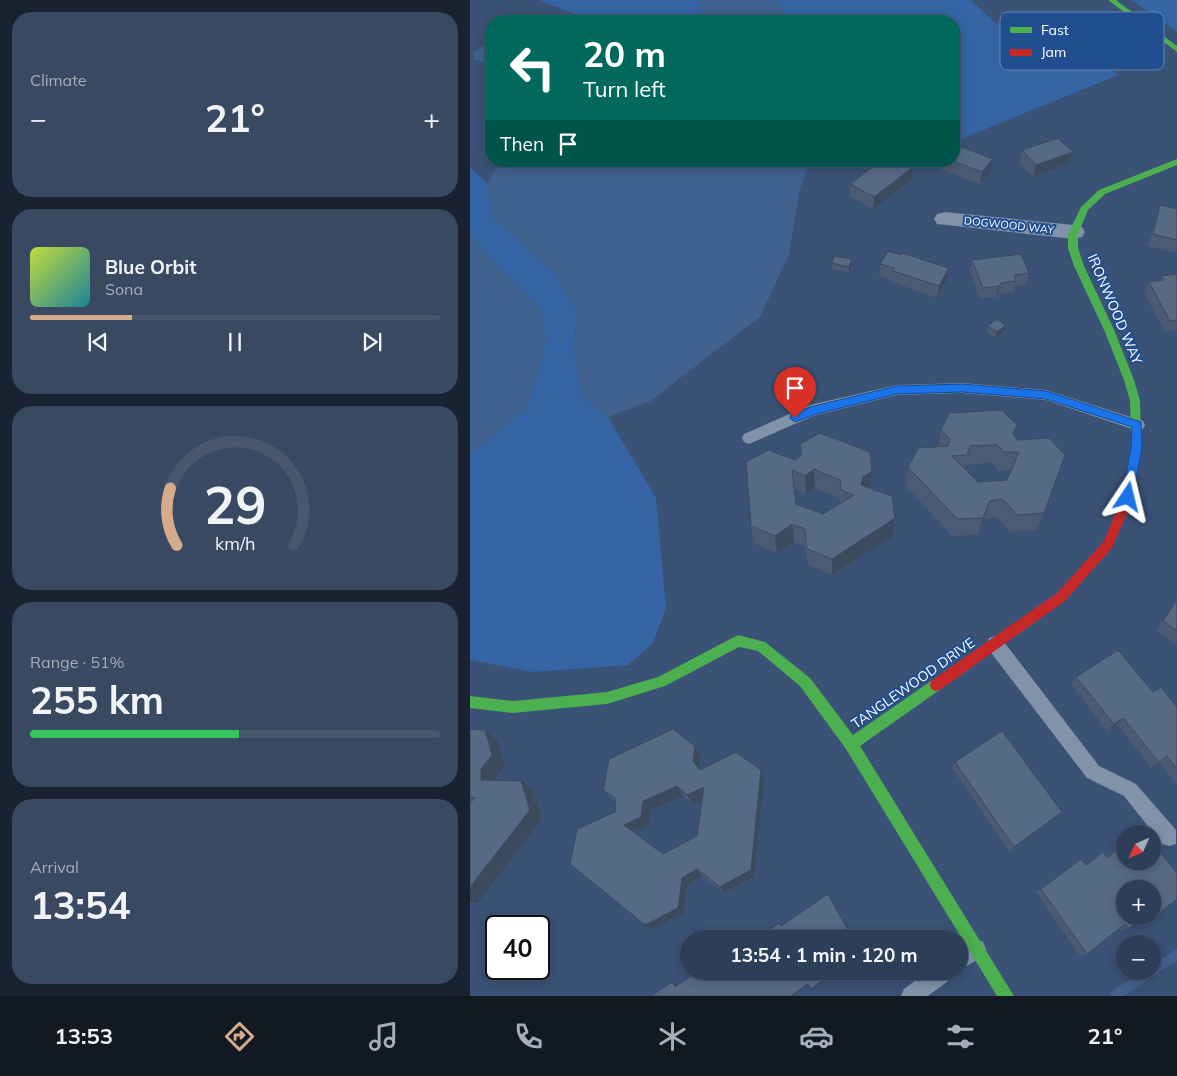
<!DOCTYPE html>
<meta charset="utf-8">
<style>
:root{--surface:#2c3e58;--page:#384961;--text:#f1f3f6;--muted:#a6aeba;--line:#48576e;--accent:#d6ab8b}
body{margin:0;font-family:Mulish,sans-serif;background:var(--page);color:var(--text);height:100vh;display:flex;flex-direction:column;font-size:19px;white-space:nowrap}
*{box-sizing:border-box;margin:0}
p{font-size:16px;color:var(--muted)}
.icon{flex:none;width:28px;height:28px;fill:none;stroke:currentColor;stroke-width:2;stroke-linecap:round;stroke-linejoin:round}
.map{position:relative;flex:1;overflow:hidden}
.sheet{display:flex;flex-direction:column;gap:12px;padding:12px;background:#182230;width:470px}
.sheet>*{flex:none}
.hud{position:absolute;left:15px;top:15px;width:475px;height:152px;border-radius:20px;box-shadow:0 2px 12px #0003,0 0 0 1px var(--line);background:#00695c;color:#fff;overflow:hidden}
.needle{width:32px;rotate:225deg}
.fabs{position:absolute;left:646px;top:825px;display:grid;gap:10px}
.fabs a{display:grid;place-items:center;width:45px;height:45px;border-radius:50%;background:var(--surface);box-shadow:0 2px 12px #0003,0 0 0 1px var(--line);font-size:25px}
.speed{position:absolute;left:15px;top:915px;display:flex;gap:10px;font-size:25px;font-weight:700;text-align:center}
.speed>*{display:grid;place-content:center;width:65px;height:65px;border-radius:50%;background:var(--surface);box-shadow:0 2px 12px #0003,0 0 0 1px var(--line);line-height:1}
.speed .limit{border:2px solid #111;border-radius:8px;background:#fff;color:#111}
.pin{position:absolute;display:grid;place-items:center;width:42px;height:42px;color:#fff;margin:-51px -21px;border-radius:50% 50% 50% 0;rotate:-45deg;box-shadow:0 0 5px #0007}
.pin .icon{rotate:45deg}
.me{position:absolute;width:55px;margin:-28px;rotate:10deg;stroke-linejoin:round;filter:drop-shadow(0 0 4px #0008)}
.turn{display:flex;align-items:center;gap:18px;height:105px;padding:0 15px;font-size:22px}
.turn .icon{width:65px;height:65px;stroke-width:2.5}
.turn b{display:block;font-size:35px;line-height:42px}
.then{display:flex;align-items:center;height:48px;padding:0 15px;background:#0003;gap:10px;font-size:19px}
.big{font-size:38px;font-weight:700;line-height:1.1}
.sheet .card{flex:1;display:flex;flex-direction:column;justify-content:center;gap:8px;min-width:0;padding:0 18px;border-radius:20px;background:var(--page)}
.sheet .dial{align-items:center;gap:0}
.dial svg{height:130px;overflow:visible;fill:none;stroke:var(--line);stroke-width:7;stroke-linecap:round;text-anchor:middle}
.dial text{fill:var(--text);stroke:none}
.song{display:flex;align-items:center;gap:15px}
.cover{width:60px;height:60px;border-radius:8px;background:linear-gradient(135deg,hsl(70 70% 55%),hsl(190 70% 35%))}
.played{height:5px;border-radius:2px;background:linear-gradient(90deg,var(--accent) 25%,var(--line) 25%)}
.keys{display:flex;justify-content:space-around;direction:ltr}
.heat{display:flex;justify-content:space-between;align-items:center;font-size:28px;direction:ltr}
.charge{height:8px;border-radius:4px;background:linear-gradient(90deg,#34c759 51%,var(--line) 0)}
.trip{position:absolute;left:210px;top:930px;width:288px;height:50px;border-radius:25px;background:var(--surface);box-shadow:0 2px 12px #0003,0 0 0 1px var(--line);font-weight:700;line-height:50px;text-align:center}
.dock{display:flex;height:80px;justify-content:space-around;align-items:center;background:#121923;color:var(--muted)}
.dock .icon{width:35px;height:35px}
.dock .current{color:var(--accent)}
.dock b{font-size:22px;color:var(--text)}
main{display:flex;flex:1;min-height:0}
.map>svg:first-child{display:block}
.green{fill:#3665a5}
.water{fill:#41618f}
.lines{fill:none;stroke-linecap:round;stroke-linejoin:round}
.stream{fill:#41618f;fill-rule:evenodd}
.lane{fill:#8193a9;fill-rule:evenodd}
.street{fill:#8193a9;fill-rule:evenodd}
.fast{fill:#4caf50;fill-rule:evenodd}
.jam{fill:#c62828;fill-rule:evenodd}
.wall{fill:#4a5b73;fill-rule:evenodd}
.shaded-wall{fill:#3c4a5e}
.building{fill:#566a86;stroke:#3c4a5e;fill-rule:evenodd}
.route{fill:#1a73e8;stroke:#114b97}
.labels{text-anchor:middle;dominant-baseline:central;stroke-width:4;stroke-linejoin:round;paint-order:stroke}
.far-street-label{font-size:11px;fill:#fff;stroke:#214e8f}
.street-label{font-size:14px;fill:#fff;stroke:#214e8f}
.key{fill:#214e8f;stroke:#6483b1;stroke-width:1}
.key-label{font-size:14px;fill:#fff}
</style>
<main>
<section class="sheet">
<div class="card"><p>Climate</p>
<div class="heat"><a>−</a><b class="big">21°</b><a>+</a></div>
</div>
<div class="card">
<div class="song"><i class="cover"></i><div><b>Blue Orbit</b><p>Sona</p></div></div>
<div class="played"></div>
<div class="keys"><svg class="icon" aria-label="previous" viewBox="0 0 24 24"><path d="M18 5L8 12l10 7zM5 5v14"/></svg><svg class="icon" aria-label="pause" viewBox="0 0 24 24"><path d="M8 5v14M16 5v14"/></svg><svg class="icon" aria-label="next" viewBox="0 0 24 24"><path d="M6 5l10 7-10 7zM19 5v14"/></svg></div>
</div>
<div class="card dial"><svg viewBox="0 0 100 80">
<path d="M14 69A42 42 0 1 1 86 69"/>
<path d="M14 69A42 42 0 0 1 10 34" stroke="#d6ab8b"/>
<text x="50" y="56" font-size="32" font-weight="700">29</text>
<text x="50" y="72" font-size="11">km/h</text>
</svg></div>
<div class="card"><p>Range · 51%</p><b class="big">255 km</b><div class="charge"></div></div>
<div class="card"><p>Arrival</p><b class="big">13:54</b></div>
</section>
<div class="map">
<svg width="707" height="996" viewBox="0 0 707 996">
<rect width="100%" height="100%" fill="#3a5276"/>
<path class="green" d="M69 0H226L237 21H122Z
M257 0H501L526 24 573 13 648 75 484 142V21H318Z
M662 0H707V32Z
M0 168 18 184 20 214 85 275 107 312 104 352 113 397 138 417 186 498 196 608 183 643 158 665 63 672 0 660Z"/>
<path class="water" d="M226 0H307L318 21H237Z
M21 41V64L4 59 3 52Z
M124 161H341L330 188 319 254 290 317 180 401 138 417 113 397 104 352 107 312 85 275 20 214 18 184 24 170 42 163Z
M0 235 71 310 77 342 57 408 0 454Z"/>
<g class="lines">
<path class="stream" d="M707 949V960L654 996H640L641 992 673 971H682V965Z"/>
<path class="lane" d="M492 383 576 390 673 421 675 425 673 429 668 431 576 400 492 393 427 395 343 416 279 444 274 442 272 438 274 434 340 405 427 385Z
M525 636 531 638 629 766 666 784 706 830V844L699 846 692 844 654 796 617 778 519 650 517 644 519 638Z
M506 939 513 942 516 949 513 956 489 971V949Z
M458 971H485L482 978 458 996H431L434 989Z"/>
<path class="street" d="M475 212 604 225 612 227 615 232 612 237 604 239 467 224 464 219 467 214Z"/>
<path class="fast" d="M638 0H646L707 46V52Z
M707 159V165L635 194 618 210 608 234V248L614 266 645 332 664 380 670 401 671 433 666 437 661 433 660 401 654 380 635 332 604 266 598 248V234L611 207 629 190Z
M268 635 295 642 340 678 383 735 461 681 466 679 471 681 472 685 471 689 390 746 544 996H527L376 749 330 686 288 651 269 647 195 686 137 704 43 713 0 708V696L43 701 137 692 188 677Z"/>
<path class="jam" d="M666 429 671 433 672 448 664 497 642 548 595 601 471 689 466 691 461 689 460 685 461 681 587 593 634 541 652 497 662 448 661 433Z"/>
</g>
<path class="wall" d="M552 150 603 152 599 164 563 177 549 163Z
M523 159 521 171 510 184 470 169 471 161Z
M401 161H435V162L443 167 442 179 403 209 380 196V184L401 168Z
M690 205 707 209V248L705 253 678 246 686 217Z
M502 260 559 273 556 285 545 286 543 292 528 294 526 297 510 299 500 271Z
M362 263 382 265 379 273 362 269Z
M410 264 479 268 477 280 467 298 422 282V280L409 276Z
M707 274V330L695 332 674 293 679 282 689 280 691 276Z
M518 326 534 331 525 338 517 332Z
M471 430 544 434 574 513 566 530 541 532 526 517 514 519 508 535 482 536 435 485 438 467 468 447ZM522 463 528 471 541 470 537 480 508 482 494 468 495 465Z
M330 444 402 471 401 488 425 518 423 536 362 575 338 565 335 546 324 542 307 553 283 543 281 526 331 456ZM345 488 370 498V504L353 514 326 504 324 489 336 494Z
M707 598V644L686 630Z
M606 677 683 692 707 707V785L689 762 681 768 647 724 637 731 601 684Z
M0 729 15 730 28 741 35 766 25 780 51 781 64 791 72 819 7 904H0Z
M225 746 230 757 229 769 230 770 294 780 284 877 254 893 232 876 218 884 214 913 183 929 145 812 146 802 142 799 133 790ZM213 796 223 804 232 799 227 836 193 854 164 832 179 825 180 810Z
M485 762 592 812 539 851 482 768Z
M682 842 707 873V899L681 920 673 922 671 920 658 929 651 931 649 929 617 954 610 956 566 892 611 859 615 865 633 852 636 857 655 843V861H682ZM655 889H682V916H655Z"/>
<path class="shaded-wall" d="M603 152 599 164 563 177 566 165Z
M523 159 521 171 510 184 512 172Z
M443 167 442 179 403 209 404 197Z
M382 259V265L379 273V267Z
M479 268 477 280 467 298 469 286Z
M531 283 528 294 526 297 529 286Z
M536 325 534 331 525 338 527 332Z
M344 469 345 488 336 494 335 476Z
M402 471 401 489 391 485 393 477Z
M520 501 514 519 508 535 513 518Z
M425 518 423 536 362 575V559Z
M322 524 324 542 307 553 305 536Z
M653 718 647 724 637 731 644 724Z
M15 730 28 741 35 766 25 779V790L11 780V769Z
M225 746 230 757 229 772 223 761Z
M291 770 294 780 284 877 254 893 250 887Z
M51 781 64 791 72 819 7 904 0 902V887Z
M207 786 213 796 180 810 179 825 162 833 154 825 173 801Z
M234 787 239 796 223 804 217 795Z
M592 812 586 817 539 851 544 847Z
M227 869 232 876 218 884 214 913 183 929 175 925 212 878Z
M366 971H368L342 990 341 989Z
M202 982 206 983 209 988 205 987Z
M338 984 339 985 323 996H321Z"/>
<path class="building" d="M588 138 603 152 566 165 552 150Z
M484 144 523 159 512 172 483 161H484Z
M407 161H433L443 167 404 197 380 184 409 162Z
M690 205 707 209V240L683 234Z
M418 251 431 255 432 253 479 268 469 286 423 271 424 268 410 264Z
M551 254 559 273 544 275 546 281 531 283 529 286 513 288 502 260Z
M364 256 382 259 379 267 362 263Z
M707 274V320L700 321 679 282 693 280 691 276Z
M527 319 536 325 527 332 518 326Z
M532 410 547 425 543 434 547 440 579 438 595 455 574 513 548 515 532 499 520 501 513 518 487 519 438 467 448 448 478 446 480 439 471 430 479 413ZM527 445 534 452H549L537 480 508 482 482 456 497 455 500 446Z
M350 433 400 452 402 471 393 477 391 485 422 496 425 518 362 559 337 549 335 529 322 524 305 536 281 526 276 462 298 450 325 460 332 455 330 444ZM344 469 370 480 371 490 384 495 353 514 326 504 322 470 335 476Z
M707 600V631L693 621Z
M648 650 683 692 691 687 707 707V769L697 756 689 762 653 718 644 724 606 677Z
M0 729 15 730 22 755 11 769V780L51 781 60 810 0 887V803L5 798 0 797Z
M203 729 225 746 223 761 230 770 266 752 291 770 281 870 250 887 227 869 212 878 208 908 175 925 100 864 107 829 145 812 146 799 133 790 139 759ZM207 786 217 795 234 787 227 836 193 854 154 825 171 817 173 801Z
M532 731 592 812 544 847 485 762Z
M673 830 676 834H668Z
M682 842 707 873V899L681 920 678 916H682V889H655V916H675L658 929 655 924 617 954 571 889 611 859 616 865 633 852 637 858 655 844V861H682Z
M358 894 383 939H286L309 923 311 926Z
M228 971H366L341 989 338 984 321 996H181L202 982 205 987Z"/>
<path class="route" d="M492 384 576 391 671 422 672 448 662 501H654L652 497 661 448 662 427 576 399 492 392 427 394 343 415 325 422 320 418 321 415 340 407 427 386Z"/>
<g class="labels">
<g class="far-street-label">
<text transform="translate(539 225) rotate(6)">DOGWOOD WAY</text>
</g>
<g class="street-label">
<text transform="translate(645 309) rotate(67)">IRONWOOD WAY</text>
<text transform="translate(443 683) rotate(-35)">TANGLEWOOD DRIVE</text>
</g>
</g>
<rect x="530" y="12" width="164" height="58" rx="8" class="key"/>
<rect x="540" y="27" width="22" height="6" fill="#4caf50"/>
<rect x="540" y="49" width="22" height="7" fill="#c62828"/>
<g class="key-label">
<text x="571" y="35">Fast</text>
<text x="571" y="57">Jam</text>
</g>
</svg>
<div class="fabs">
<a><svg class="needle" viewBox="-14 -14 28 28"><path d="M0-13l5 13h-10z" fill="#e53935"/><path d="M0 13l5-13h-10z" fill="#a6aeba"/></svg></a>
<a>+</a>
<a>−</a>
</div>
<div class="speed"><div class="limit">40</div></div>
<div class="pin" style="left:325px;top:418px;background:#d93025"><svg class="icon" aria-label="arrive" viewBox="0 0 24 24"><path d="M6 21V4h12l-3 4 3 4H6"/></svg></div>
<svg class="me" style="left:658px;top:497px" viewBox="-20 -20 40 40"><path d="M0-17L14 15 0 8-14 15z" fill="#1a73e8" stroke="#fff" stroke-width="4"/></svg>
<div class="trip">13:54 · 1 min · 120 m</div>
<div class="hud">
<div class="turn"><svg class="icon" aria-label="left" viewBox="0 0 24 24"><path d="M17 20v-9H6M10 6l-5 5 5 5"/></svg><div><b>20 m</b>Turn left</div></div>
<div class="then">Then<svg class="icon" aria-label="arrive" viewBox="0 0 24 24"><path d="M6 21V4h12l-3 4 3 4H6"/></svg></div>
</div>
</div>
</main>
<nav class="dock">
<b>13:53</b>
<svg class="icon current" aria-label="directions" viewBox="0 0 24 24"><path d="M12 3l9 9-9 9-9-9zM9 14v-3h6M13 9l2 2-2 2"/></svg>
<svg class="icon" aria-label="music" viewBox="0 0 24 24"><path d="M9 18V5l10-2v13"/><circle cx="6" cy="18" r="3"/><circle cx="16" cy="16" r="3"/></svg>
<svg class="icon" aria-label="phone" viewBox="0 0 24 24"><path d="M5 4h4l2 5-3 2q2 4 5 5l2-3 5 2v4C11 20 4 13 5 4z"/></svg>
<svg class="icon" aria-label="climate" viewBox="0 0 24 24"><path d="M12 3v18M4 7l16 10M4 17L20 7"/></svg>
<svg class="icon" aria-label="car" viewBox="0 0 24 24"><path d="M5 17H2v-5l4-1 3-4h7l3 4 3 1v5h-3M9 17h6M6 11h13"/><circle cx="7" cy="17" r="2"/><circle cx="17" cy="17" r="2"/></svg>
<svg class="icon" aria-label="filters" viewBox="0 0 24 24"><path d="M4 7h16M4 17h16"/><circle cx="9" cy="7" r="2"/><circle cx="15" cy="17" r="2"/></svg>
<b>21°</b>
</nav>
